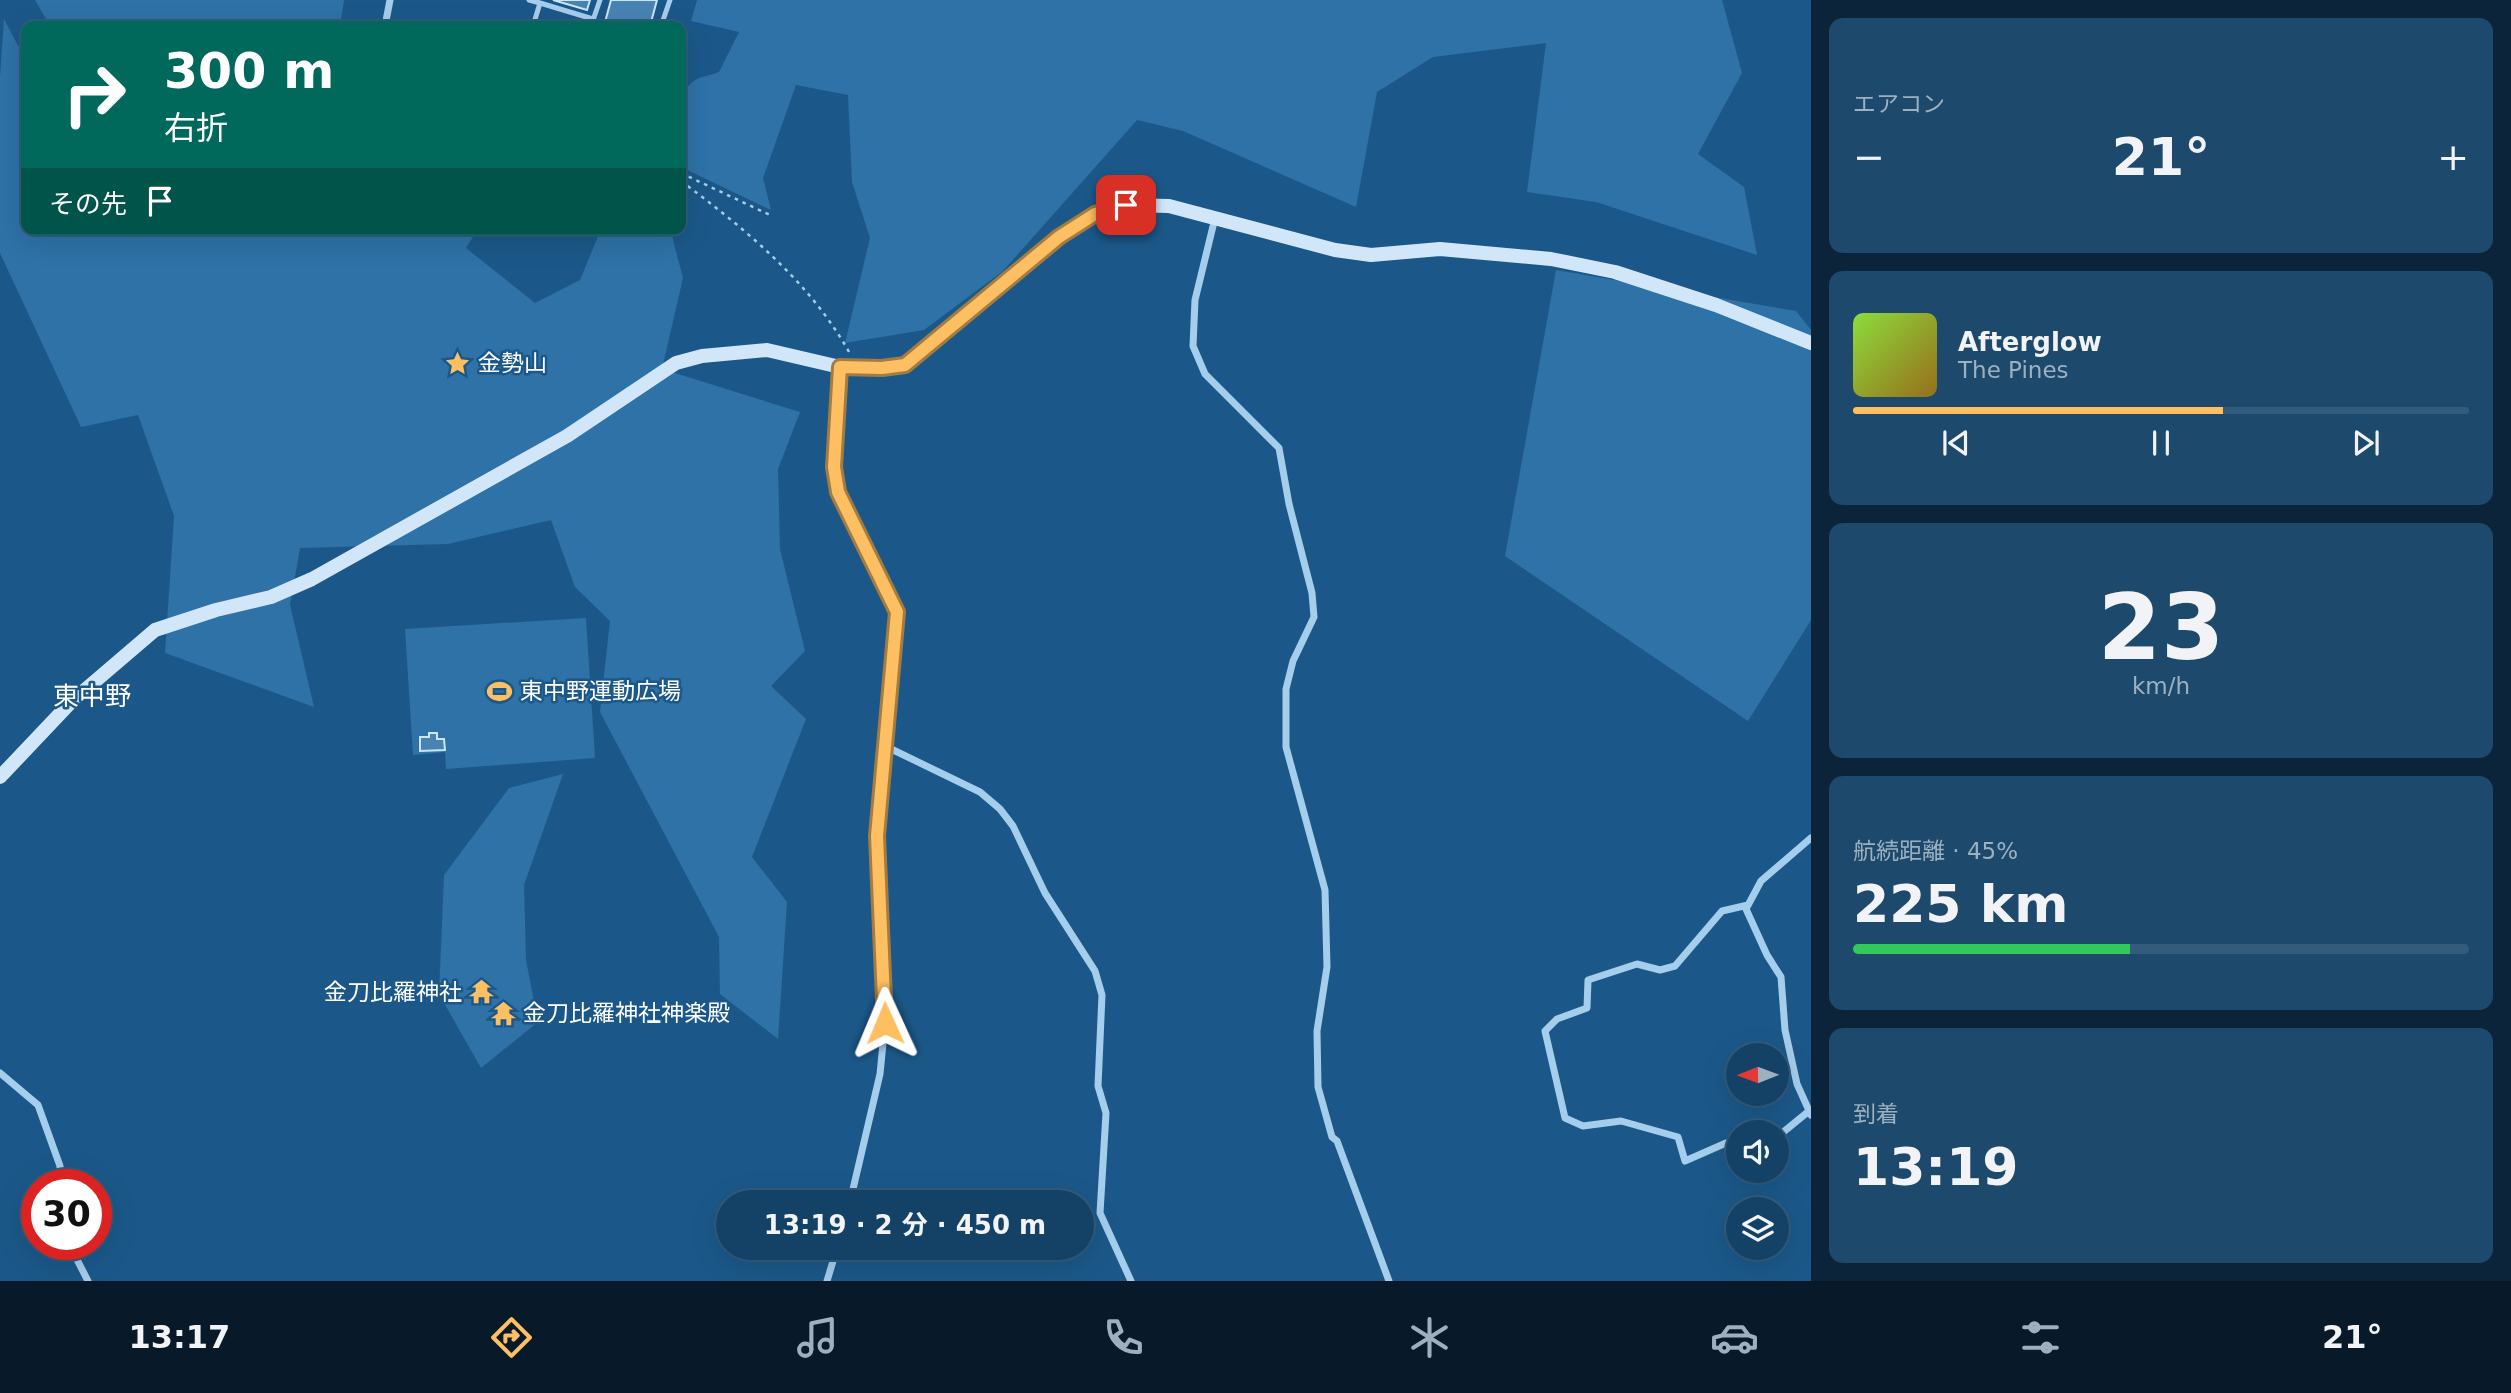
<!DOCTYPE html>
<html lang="ja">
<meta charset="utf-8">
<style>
:root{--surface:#144267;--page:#1d496d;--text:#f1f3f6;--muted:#9db0c0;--line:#335b7b;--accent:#fdbf62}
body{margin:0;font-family:"DejaVu Sans","Noto Sans JP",sans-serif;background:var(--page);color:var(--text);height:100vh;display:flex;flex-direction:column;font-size:26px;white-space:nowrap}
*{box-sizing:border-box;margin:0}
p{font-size:23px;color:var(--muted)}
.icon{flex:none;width:38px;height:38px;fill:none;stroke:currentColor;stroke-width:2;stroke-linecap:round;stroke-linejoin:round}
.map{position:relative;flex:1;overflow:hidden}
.drawer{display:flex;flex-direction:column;gap:18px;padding:18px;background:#0b2439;width:700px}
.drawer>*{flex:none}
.top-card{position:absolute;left:21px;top:21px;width:665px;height:214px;border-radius:14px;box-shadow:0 7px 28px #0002,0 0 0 2px var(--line);background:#00695c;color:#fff;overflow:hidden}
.needle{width:46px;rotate:269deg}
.tools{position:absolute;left:1726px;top:1043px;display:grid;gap:14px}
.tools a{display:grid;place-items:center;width:63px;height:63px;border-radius:50%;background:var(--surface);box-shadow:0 7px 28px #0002,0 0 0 2px var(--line);font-size:35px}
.speed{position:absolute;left:21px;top:1169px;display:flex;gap:14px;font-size:35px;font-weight:700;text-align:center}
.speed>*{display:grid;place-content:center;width:91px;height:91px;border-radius:50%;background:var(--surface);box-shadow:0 7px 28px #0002,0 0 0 2px var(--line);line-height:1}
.speed .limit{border:10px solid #d22;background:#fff;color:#111}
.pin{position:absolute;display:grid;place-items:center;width:60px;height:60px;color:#fff;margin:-30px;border-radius:14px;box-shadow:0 4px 10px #0006}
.me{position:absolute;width:77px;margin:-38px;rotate:359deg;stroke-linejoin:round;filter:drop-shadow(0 0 5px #0008)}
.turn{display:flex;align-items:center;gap:24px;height:147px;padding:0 28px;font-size:32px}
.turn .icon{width:91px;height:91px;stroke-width:2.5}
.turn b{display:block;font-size:49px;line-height:60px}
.then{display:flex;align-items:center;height:66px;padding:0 28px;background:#0003;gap:14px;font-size:26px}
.big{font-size:52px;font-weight:700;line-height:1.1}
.drawer .widget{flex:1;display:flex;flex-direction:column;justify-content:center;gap:10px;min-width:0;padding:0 24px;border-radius:14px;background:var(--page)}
.drawer .dial{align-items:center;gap:0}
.dial b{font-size:91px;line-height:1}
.song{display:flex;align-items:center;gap:21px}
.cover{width:84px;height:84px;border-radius:10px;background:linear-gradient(135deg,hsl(90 70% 55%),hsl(40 70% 35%))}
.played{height:7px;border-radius:4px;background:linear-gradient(90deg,var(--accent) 60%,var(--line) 60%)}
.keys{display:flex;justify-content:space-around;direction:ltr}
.heat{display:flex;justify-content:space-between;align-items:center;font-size:38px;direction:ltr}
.charge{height:10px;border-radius:5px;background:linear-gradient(90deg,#34c759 45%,var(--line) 0)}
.trip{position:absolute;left:716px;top:1190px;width:378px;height:70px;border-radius:35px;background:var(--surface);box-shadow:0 7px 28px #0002,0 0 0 2px var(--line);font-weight:700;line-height:70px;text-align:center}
.tab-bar{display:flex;height:112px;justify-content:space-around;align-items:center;background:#081a29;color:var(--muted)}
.tab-bar .icon{width:49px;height:49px}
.tab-bar .active{color:var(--accent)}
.tab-bar b{font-size:32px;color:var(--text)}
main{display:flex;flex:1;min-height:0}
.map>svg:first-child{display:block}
.green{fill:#2e72a7}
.building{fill:#4884b3;stroke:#cae5f9;stroke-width:2}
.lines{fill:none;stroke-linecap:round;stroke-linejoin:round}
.path{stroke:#a5cdec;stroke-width:2.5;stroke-dasharray:3.5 5;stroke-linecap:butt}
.lane{stroke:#a5cdec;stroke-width:5}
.street{stroke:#a5cdec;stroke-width:7}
.secondary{stroke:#d1e7f9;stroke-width:14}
.route-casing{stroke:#a47c40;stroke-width:18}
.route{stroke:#fdbf62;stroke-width:12}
.labels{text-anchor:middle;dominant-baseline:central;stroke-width:5;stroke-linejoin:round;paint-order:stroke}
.poi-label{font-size:23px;fill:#fff;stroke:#1b5889;text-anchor:start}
.quarter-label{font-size:26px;fill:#fff;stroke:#1b5889}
</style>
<main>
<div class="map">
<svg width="1811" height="1281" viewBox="0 0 1811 1281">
<rect width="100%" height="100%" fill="#1b5889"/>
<path class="green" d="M35 0H344L340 26H50Z
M697 0H1722L1742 73 1698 154 1744 187 1757 255 1596 202 1527 192 1546 43 1433 57 1377 92 1356 207 1183 131 1137 120 1003 271 924 330 845 343 870 238 852 182 848 95 796 85 763 178 771 210 681 167C681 142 671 93 697 79 703 76 712 75 719 72L739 32 691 21Z
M4 19 26 61V229H478L466 248 535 303 580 280 601 229H666L671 232 683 278 662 369 800 412 778 469 780 549 805 651 771 686 806 719 752 857 787 902 778 1039 720 994 719 937 600 712 610 621 575 587 551 520 448 544 300 548 290 605 314 707 165 653 174 516 138 415 81 427 0 253V77Z
M1556 270 1796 311 1811 330V620L1748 721 1505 556Z
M586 618 595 758 446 769 445 752 413 755 405 629Z
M563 774 524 885 526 960 538 1022 481 1068 439 994 444 875 509 788Z"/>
<path class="building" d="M553 0H590L587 10Z
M611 0H657L650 26H604Z
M429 733H437V739H444L445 750 420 751V737H429Z
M476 992a6 6 0 1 1 12 0a6 6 0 1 1-12 0Z
M508 1006 509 1019 498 1020 497 1007Z"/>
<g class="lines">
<path class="path" d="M681 84 682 80
M681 173 772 216
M681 181C744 228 810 282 849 352"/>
<path class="lane" d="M529 0 540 3
M533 26 540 3 593 19
M591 26 600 0
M661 26 670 0"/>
<path class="street" d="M385 26 390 0
M1215 218 1195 300 1193 346 1205 374 1279 448 1289 504 1312 593 1314 617 1293 661 1286 689V747L1325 890 1327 967 1317 1031 1318 1087 1332 1137 1337 1141 1389 1281
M840 367 834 467 838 492 897 612 877 837 885 1023 880 1074 850 1202
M885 746 980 792 1000 809 1013 826 1045 893 1095 971 1102 995 1098 1086 1106 1113 1100 1213 1131 1281
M1811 838 1761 881 1746 909 1767 955 1781 977 1785 1030 1797 1084 1811 1115
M0 1073 38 1105 60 1166V1185
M1776 1138 1809 1111
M1738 1144 1726 1143 1685 1161 1678 1137 1621 1121 1583 1126 1565 1118 1545 1031 1557 1019 1587 1008 1588 980 1637 964 1660 970 1675 966 1722 911 1748 905
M69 1244 88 1281
M827 1281 837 1248"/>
<path class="secondary" d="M0 777 72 701 155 630 216 610 271 597 312 579 567 436 676 363 702 356 767 350 840 367 882 368 905 365 1059 238 1095 214 1126 205 1169 206 1335 250 1371 255 1440 249 1551 259 1615 272 1716 305 1811 343"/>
</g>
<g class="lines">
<defs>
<path id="route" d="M885 1023 877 836 897 612 838 492 834 467 840 367 882 368 905 365 1059 237 1095 214 1126 205"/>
</defs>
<use href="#route" class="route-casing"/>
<use href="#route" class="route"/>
</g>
<defs>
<symbol id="sight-bare" viewBox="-9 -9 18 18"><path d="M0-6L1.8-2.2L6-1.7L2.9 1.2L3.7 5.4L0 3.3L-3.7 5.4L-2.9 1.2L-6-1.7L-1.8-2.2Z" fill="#fdbf62" stroke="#1b5889" stroke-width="2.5" paint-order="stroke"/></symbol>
<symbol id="stadium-bare" viewBox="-9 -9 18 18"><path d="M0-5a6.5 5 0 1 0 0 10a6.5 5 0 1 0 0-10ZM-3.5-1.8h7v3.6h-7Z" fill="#fdbf62" stroke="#1b5889" stroke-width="2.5" paint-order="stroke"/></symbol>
<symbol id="temple-bare" viewBox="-9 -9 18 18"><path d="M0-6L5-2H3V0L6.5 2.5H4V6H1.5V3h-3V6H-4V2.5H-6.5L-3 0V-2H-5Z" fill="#fdbf62" stroke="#1b5889" stroke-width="2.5" paint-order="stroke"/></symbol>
</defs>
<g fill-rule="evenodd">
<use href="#sight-bare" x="440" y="346" width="35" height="35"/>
<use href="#stadium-bare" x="482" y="674" width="35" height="35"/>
<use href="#temple-bare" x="464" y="974" width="35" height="35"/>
<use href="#temple-bare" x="486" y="996" width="35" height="35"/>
</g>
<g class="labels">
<g class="poi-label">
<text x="478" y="363">金勢山</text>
<text x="520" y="691">東中野運動広場</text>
<text x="462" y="992" text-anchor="end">金刀比羅神社</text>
<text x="523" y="1013">金刀比羅神社神楽殿</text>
</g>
<g class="quarter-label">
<text x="92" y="696">東中野</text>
</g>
</g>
</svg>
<div class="tools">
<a><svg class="needle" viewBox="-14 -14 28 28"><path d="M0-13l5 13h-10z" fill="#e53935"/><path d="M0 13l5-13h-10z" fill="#9db0c0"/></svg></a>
<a><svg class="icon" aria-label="sound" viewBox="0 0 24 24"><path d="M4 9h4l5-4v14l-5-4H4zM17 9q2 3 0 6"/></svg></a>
<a><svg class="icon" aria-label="layers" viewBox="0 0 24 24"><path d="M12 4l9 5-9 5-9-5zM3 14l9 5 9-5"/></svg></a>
</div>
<div class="speed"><div class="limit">30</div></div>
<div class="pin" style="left:1126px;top:205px;background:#d93025"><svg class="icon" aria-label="arrive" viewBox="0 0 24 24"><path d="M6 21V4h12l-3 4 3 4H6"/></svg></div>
<svg class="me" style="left:885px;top:1023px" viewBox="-20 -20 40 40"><path d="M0-17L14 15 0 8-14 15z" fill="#fdbf62" stroke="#fff" stroke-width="4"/></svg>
<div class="trip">13:19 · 2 分 · 450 m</div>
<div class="top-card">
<div class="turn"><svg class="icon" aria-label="right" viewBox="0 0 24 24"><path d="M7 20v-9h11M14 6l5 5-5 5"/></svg><div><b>300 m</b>右折</div></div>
<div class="then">その先<svg class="icon" aria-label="arrive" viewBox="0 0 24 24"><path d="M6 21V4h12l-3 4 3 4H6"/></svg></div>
</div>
</div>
<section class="drawer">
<div class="widget"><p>エアコン</p>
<div class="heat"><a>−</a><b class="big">21°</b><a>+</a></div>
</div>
<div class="widget">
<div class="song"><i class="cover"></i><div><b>Afterglow</b><p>The Pines</p></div></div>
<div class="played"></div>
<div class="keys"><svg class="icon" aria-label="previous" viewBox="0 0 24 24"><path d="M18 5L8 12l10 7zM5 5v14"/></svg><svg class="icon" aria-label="pause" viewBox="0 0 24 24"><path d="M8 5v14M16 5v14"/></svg><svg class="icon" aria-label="next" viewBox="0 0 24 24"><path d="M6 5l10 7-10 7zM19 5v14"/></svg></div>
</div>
<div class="widget dial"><b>23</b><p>km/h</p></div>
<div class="widget"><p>航続距離 · 45%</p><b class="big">225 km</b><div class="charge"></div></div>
<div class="widget"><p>到着</p><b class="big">13:19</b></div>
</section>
</main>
<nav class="tab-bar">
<b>13:17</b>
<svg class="icon active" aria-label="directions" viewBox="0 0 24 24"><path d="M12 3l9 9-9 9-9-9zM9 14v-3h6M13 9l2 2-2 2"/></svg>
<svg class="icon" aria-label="music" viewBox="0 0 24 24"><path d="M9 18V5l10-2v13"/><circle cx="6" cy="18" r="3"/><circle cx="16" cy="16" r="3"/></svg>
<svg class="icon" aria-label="phone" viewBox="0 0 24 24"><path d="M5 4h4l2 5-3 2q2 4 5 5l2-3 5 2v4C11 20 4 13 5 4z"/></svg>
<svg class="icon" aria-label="climate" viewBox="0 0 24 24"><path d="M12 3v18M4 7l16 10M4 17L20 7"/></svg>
<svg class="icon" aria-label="car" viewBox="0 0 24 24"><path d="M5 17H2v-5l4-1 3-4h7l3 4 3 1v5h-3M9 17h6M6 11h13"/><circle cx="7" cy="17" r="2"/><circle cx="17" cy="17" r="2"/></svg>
<svg class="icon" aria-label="filters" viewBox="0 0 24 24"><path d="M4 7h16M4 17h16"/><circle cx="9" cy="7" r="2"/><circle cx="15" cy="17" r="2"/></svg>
<b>21°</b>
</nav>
